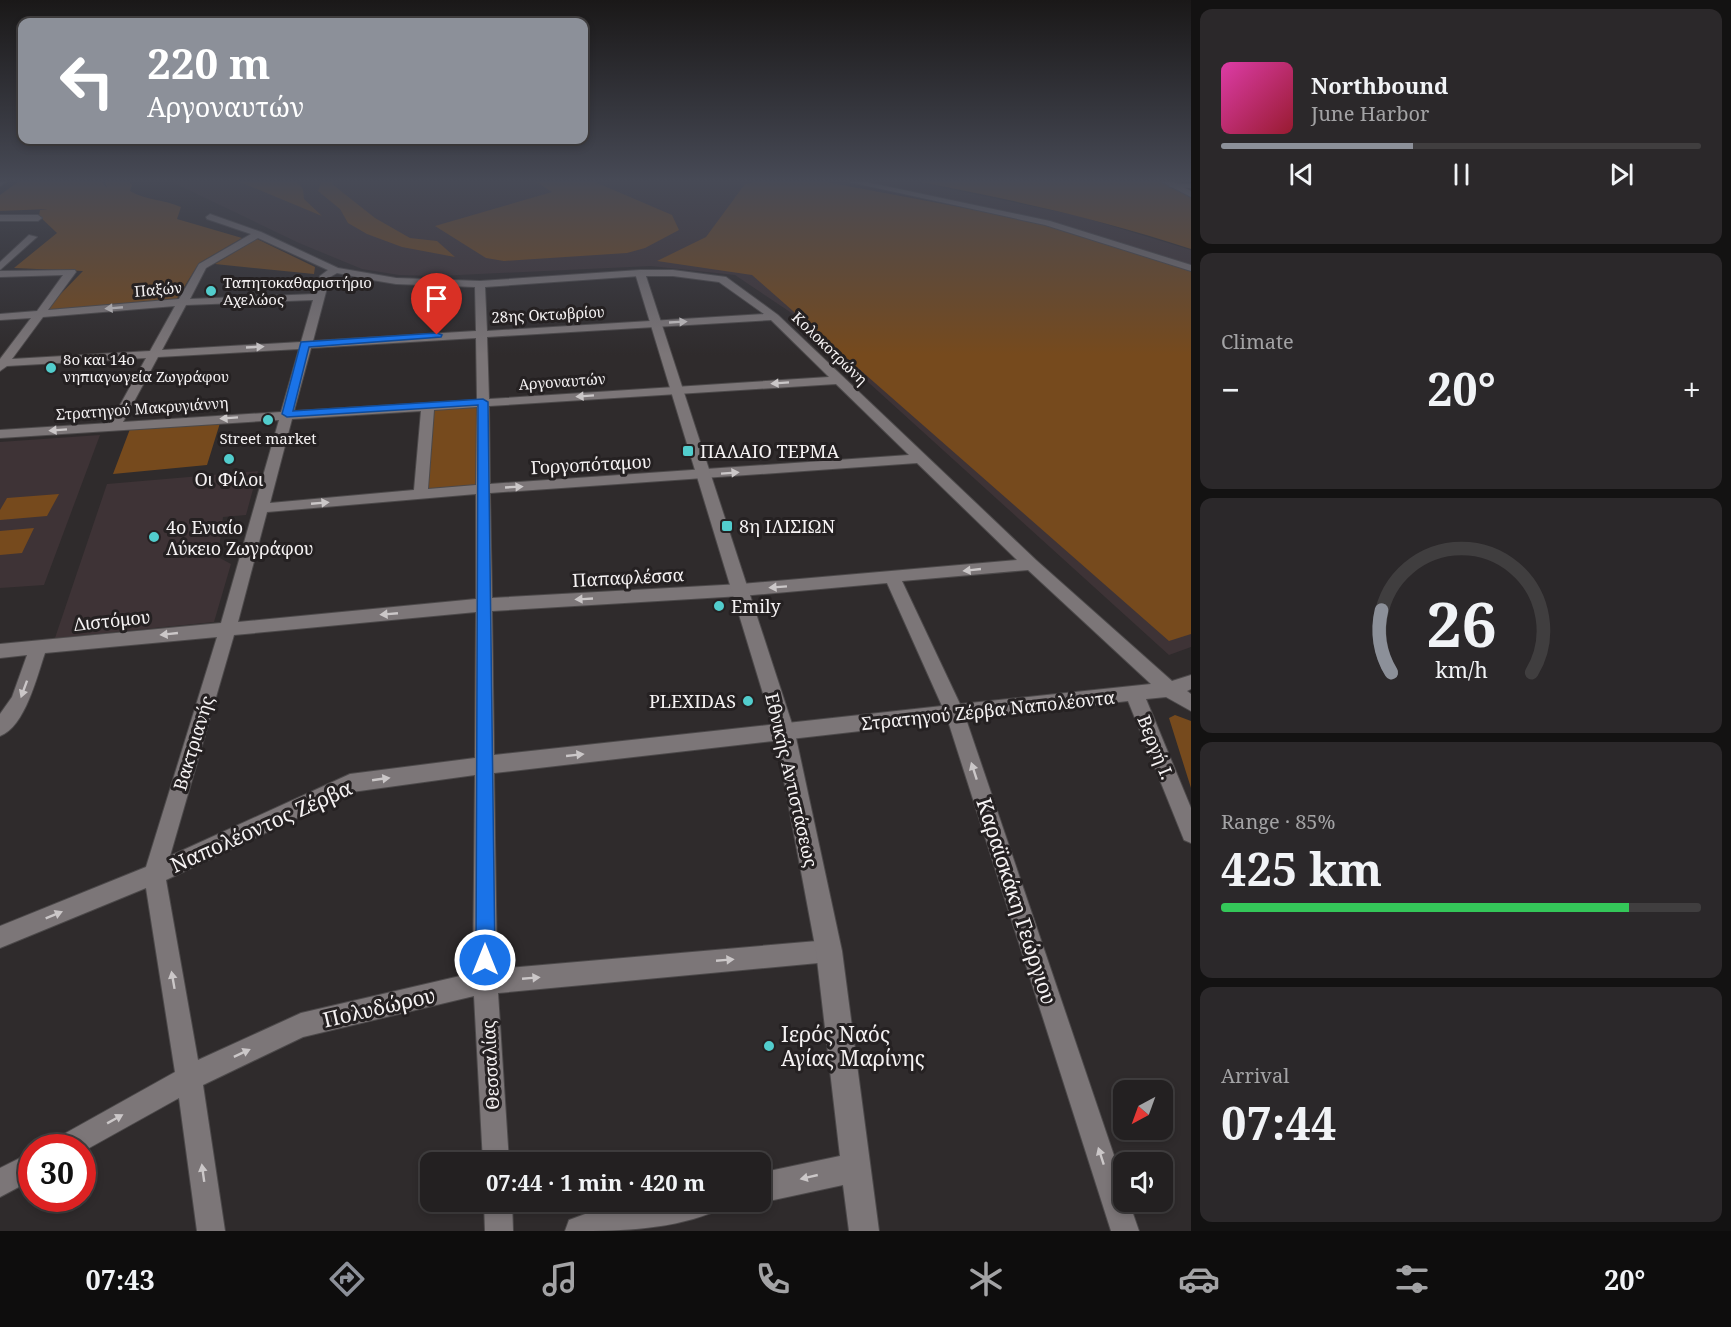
<!DOCTYPE html>
<meta charset="utf-8">
<style>
:root{--surface:#232021;--page:#2b282a;--text:#f1f3f6;--muted:#a3a3a5;--line:#403e3f;--accent:#8c9099}
body{margin:0;font-family:"Noto Serif",serif;background:var(--page);color:var(--text);height:100vh;display:flex;flex-direction:column;font-size:22px;white-space:nowrap}
*{box-sizing:border-box;margin:0}
p{font-size:20px;color:var(--muted)}
.icon{flex:none;width:33px;height:33px;fill:none;stroke:currentColor;stroke-width:2;stroke-linecap:round;stroke-linejoin:round}
.map{position:relative;flex:1;overflow:hidden}
.panel{display:flex;flex-direction:column;gap:9px;padding:9px;background:#131212;width:540px}
.panel>*{flex:none}
.guide{position:absolute;left:18px;top:18px;width:570px;height:126px;border-radius:12px;box-shadow:0 3px 9px #0003,0 0 0 2px var(--line);background:#8c9099;color:#fff;overflow:hidden}
.needle{width:39px;rotate:221deg}
.fabs{position:absolute;left:1113px;top:1080px;display:grid;gap:12px}
.fabs a{display:grid;place-items:center;width:60px;height:60px;border-radius:12px;background:var(--surface);box-shadow:0 3px 9px #0003,0 0 0 2px var(--line);font-size:30px}
.speed{position:absolute;left:18px;top:1134px;display:flex;gap:12px;font-size:30px;font-weight:700;text-align:center}
.speed>*{display:grid;place-content:center;width:78px;height:78px;border-radius:50%;background:var(--surface);box-shadow:0 3px 9px #0003,0 0 0 2px var(--line);line-height:1}
.speed .limit{border:9px solid #d22;background:#fff;color:#111}
.pin{position:absolute;display:grid;place-items:center;width:51px;height:51px;color:#fff;margin:-62px -26px;border-radius:50% 50% 50% 0;rotate:-45deg;box-shadow:0 0 6px #0007}
.pin .icon{rotate:45deg}
.me{position:absolute;width:66px;margin:-33px;rotate:0deg;stroke-linejoin:round;filter:drop-shadow(0 0 4px #0008)}
.turn{display:flex;align-items:center;gap:21px;height:126px;padding:0 30px;font-size:27px}
.turn .icon{width:78px;height:78px;stroke-width:2.5}
.turn b{display:block;font-size:42px;line-height:51px}
.big{font-size:45px;font-weight:700;line-height:1.1}
.panel .widget{flex:1;display:flex;flex-direction:column;justify-content:center;gap:9px;min-width:0;padding:0 21px;border-radius:12px;background:var(--page)}
.panel .dial{align-items:center;gap:0}
.dial svg{height:156px;overflow:visible;fill:none;stroke:var(--line);stroke-width:7;stroke-linecap:round;text-anchor:middle}
.dial text{fill:var(--text);stroke:none}
.song{display:flex;align-items:center;gap:18px}
.cover{width:72px;height:72px;border-radius:9px;background:linear-gradient(135deg,hsl(320 70% 55%),hsl(350 70% 35%))}
.played{height:6px;border-radius:3px;background:linear-gradient(90deg,var(--accent) 40%,var(--line) 40%)}
.keys{display:flex;justify-content:space-around;direction:ltr}
.heat{display:flex;justify-content:space-between;align-items:center;font-size:33px;direction:ltr}
.charge{height:9px;border-radius:4px;background:linear-gradient(90deg,#34c759 85%,var(--line) 0)}
.trip{position:absolute;left:420px;top:1152px;width:351px;height:60px;border-radius:12px;background:var(--surface);box-shadow:0 3px 9px #0003,0 0 0 2px var(--line);font-weight:700;line-height:60px;text-align:center}
.menu{display:flex;height:96px;justify-content:space-around;align-items:center;background:#0e0d0d;color:var(--muted)}
.menu .icon{width:42px;height:42px}
.menu .on{color:var(--accent)}
.menu b{font-size:27px;color:var(--text)}
main{display:flex;flex:1;min-height:0}
.map>svg:first-child{display:block}
.built{fill:#3e3336}
.green{fill:#764a1d}
.lines{fill:none;stroke-linecap:round;stroke-linejoin:round}
.street-casing{stroke:#4c494a;stroke-width:2}
.secondary-casing{stroke:#4c494a;stroke-width:2}
.street{fill:#7c7678;fill-rule:evenodd}
.secondary{fill:#7c7678;fill-rule:evenodd}
.oneway{fill:#cbc7c8}
.route{fill:#1a73e8;stroke:#114b97;stroke-width:1.5}
.poi-dot{fill:#52cdcd;stroke:#252122;stroke-width:2}
.labels{text-anchor:middle;dominant-baseline:central;stroke-width:6;stroke-linejoin:round;paint-order:stroke}
.far-poi-label{font-size:15px;fill:#f5f2f3;stroke:#252122;text-anchor:start}
.far-street-label{font-size:15px;fill:#f5f2f3;stroke:#252122}
.poi-label{font-size:18px;fill:#f5f2f3;stroke:#252122;text-anchor:start}
.street-label{font-size:18px;fill:#f5f2f3;stroke:#252122}
.near-street-label{font-size:21px;fill:#f5f2f3;stroke:#252122}
.near-poi-label{font-size:21px;fill:#f5f2f3;stroke:#252122;text-anchor:start}
</style>
<main>
<div class="map">
<svg width="1191" height="1231" viewBox="0 0 1191 1231">
<rect width="100%" height="100%" fill="#2f2b2c"/>
<path class="built" d="M172 182H917L1079 216 1191 250V647L1169 655 793 314 735 275 651 266 438 276 399 275 362 269 299 243Z
M100 435 44 585 0 588V442Z
M258 471 246 515 223 517 218 557 231 564 214 622 55 638 107 484Z"/>
<path class="green" d="M18 182H102L107 188 105 182H129L132 185 130 191C147 201 163 199 181 207L177 219 242 238 199 263 176 300 44 311 83 271 14 268 57 233 39 216 40 210 48 209 0 211V195Z
M240 182H297L303 189 304 199 322 216Z
M321 182H333L332 184 375 218 410 238 437 241 455 257 402 247 367 234 348 223 340 209 318 191Z
M536 182H595L672 215 679 230 645 248 627 253 504 261 486 258 435 226 552 192Z
M756 182H826L1023 219 1093 237 1191 271V634L1169 641 752 275 657 261 706 237 745 184Z
M920 182H1162L1191 196V249C1101 219 1013 200 920 182Z
M257 239 315 267 314 274 215 264Z
M483 402V489L421 494 428 405Z
M220 423 207 465 113 474 130 429Z
M59 494 47 516 0 520V510L7 498Z
M34 528 22 553 0 555V531Z
M1175 715 1191 721V788L1169 718Z"/>
<g class="lines">
<defs>
<path id="street" d="M0 182H6L0 186Z
M849 182H866L1050 221 1191 265V271L1045 225Z
M1172 183 1191 184V188L1169 187Z
M210 214 261 232 338 268 396 278 480 281 640 270H673L726 277 778 315 1036 560 1172 681 1191 675V689L1187 691 1191 694V711L1166 697 1146 699 1191 808V843L1184 840 1128 701 966 719 1124 1185V1202H1129L1139 1231H1111L948 721 494 773 497 969 829 940 837 943 840 951 837 959 829 962 498 993 509 1162H483L474 996 303 1037 203 1085 225 1231H197L179 1098 82 1152V1148H51L55 1139 175 1072 146 888 0 948V926L146 867 217 637 45 653C37 676 25 727 0 736V714L12 697 27 655 0 658V644L221 623 279 420 0 438V430L110 423 146 358 7 366 0 371V359L31 318 0 320V314L37 311 63 275 0 277V271L75 270 76 272 48 310 179 299 199 264 251 234 207 219 206 217ZM258 238 328 270 320 276 315 294 190 299 206 268ZM337 273 362 278 328 282 330 277ZM640 276H673L719 282 764 314 487 331 485 287ZM372 280 396 284 475 287 476 331 313 341 327 288 360 286ZM313 300 301 342 162 350 186 305ZM175 306 150 351 12 359 43 317ZM771 320 829 377 489 399 487 337ZM476 338 477 400 294 411 311 348ZM299 349 281 412 123 422 158 357ZM836 384 909 455 490 484 489 406ZM477 407 476 485 428 489 434 410ZM421 411 414 490 270 503 292 419ZM917 463 1017 560 741 584 492 598 490 493ZM476 494V599L238 622 267 512ZM1028 570 1151 684 960 704 902 581ZM887 583 942 706 494 755 492 611 741 596ZM476 612 475 758 350 774 170 856 234 635ZM475 775 473 973 301 1013 198 1060 166 880 352 792Z
M0 215H38L42 218 38 221H0Z
M29 235 37 237 0 270V262Z
M32 1152V1180L0 1197V1168Z
M484 1202H512L513 1231H485Z"/>
<path id="secondary" d="M1162 182H1174L1191 191V197Z
M636 271 645 273 795 733 842 951 879 1231H849L843 1185 760 1203 756 1202H760V1173L840 1156 816 951 775 733 635 273Z
M633 1202H715L711 1213C664 1231 614 1231 565 1231L569 1220 596 1210Z"/>
</defs>
<use href="#street" class="street-casing"/>
<use href="#secondary" class="secondary-casing"/>
<use href="#street" class="street"/>
<use href="#secondary" class="secondary"/>
</g>
<defs><path id="oneway-solid" d="M-6-.8H1V-3.2L6.5 0L1 3.2V.8H-6Z" transform="scale(1.5)"/></defs>
<g class="oneway">
<use href="#oneway-solid" transform="translate(114 308) rotate(175)"/>
<use href="#oneway-solid" transform="translate(678 322) rotate(-3)"/>
<use href="#oneway-solid" transform="translate(255 347) rotate(-3)"/>
<use href="#oneway-solid" transform="translate(780 383) rotate(176)"/>
<use href="#oneway-solid" transform="translate(585 396) rotate(176)"/>
<use href="#oneway-solid" transform="translate(229 418) rotate(176)"/>
<use href="#oneway-solid" transform="translate(58 430) rotate(176)"/>
<use href="#oneway-solid" transform="translate(730 473) rotate(-4)"/>
<use href="#oneway-solid" transform="translate(514 487) rotate(-3)"/>
<use href="#oneway-solid" transform="translate(320 503) rotate(-5)"/>
<use href="#oneway-solid" transform="translate(972 570) rotate(174)"/>
<use href="#oneway-solid" transform="translate(778 587) rotate(176)"/>
<use href="#oneway-solid" transform="translate(584 599) rotate(177)"/>
<use href="#oneway-solid" transform="translate(389 614) rotate(175)"/>
<use href="#oneway-solid" transform="translate(169 634) rotate(174)"/>
<use href="#oneway-solid" transform="translate(24 689) rotate(110)"/>
<use href="#oneway-solid" transform="translate(575 755) rotate(-6)"/>
<use href="#oneway-solid" transform="translate(974 771) rotate(-108)"/>
<use href="#oneway-solid" transform="translate(381 779) rotate(-8)"/>
<use href="#oneway-solid" transform="translate(54 915) rotate(-22)"/>
<use href="#oneway-solid" transform="translate(725 960) rotate(-5)"/>
<use href="#oneway-solid" transform="translate(531 978) rotate(-5)"/>
<use href="#oneway-solid" transform="translate(173 980) rotate(-100)"/>
<use href="#oneway-solid" transform="translate(242 1053) rotate(-25)"/>
<use href="#oneway-solid" transform="translate(115 1119) rotate(-29)"/>
<use href="#oneway-solid" transform="translate(1101 1156) rotate(-108)"/>
<use href="#oneway-solid" transform="translate(203 1173) rotate(-98)"/>
<use href="#oneway-solid" transform="translate(809 1177) rotate(167)"/>
</g>
<linearGradient id="sky" x2="0" y2="1"><stop stop-color="#1a1818"/><stop offset="0.51" stop-color="#474a56"/><stop offset="1" stop-color="#474a56" stop-opacity="0"/></linearGradient>
<rect width="1191" height="355" fill="url(#sky)"/>
<path class="route" d="M437 333 442 335 441 337 309 347 293 411 483 399 488 402 495 960 492 967 485 970 478 967 476 960 478 405 287 417 282 414 301 342Z"/>
<g class="poi-dot">
<circle cx="211" cy="291" r="6"/>
<circle cx="51" cy="368" r="6"/>
<circle cx="268" cy="420" r="6"/>
<rect x="682" y="445" width="12" height="12" rx="3"/>
<circle cx="229" cy="459" r="6"/>
<rect x="721" y="520" width="12" height="12" rx="3"/>
<circle cx="154" cy="537" r="6"/>
<circle cx="719" cy="606" r="6"/>
<circle cx="748" cy="701" r="6"/>
<circle cx="769" cy="1046" r="6"/>
</g>
<g class="labels">
<g class="far-poi-label">
<text x="223" y="282">Ταπητοκαθαριστήριο<tspan x="223" dy="17">Αχελώος</tspan></text>
<text x="63" y="359">8ο και 14ο<tspan x="63" dy="17">νηπιαγωγεία Ζωγράφου</tspan></text>
<text x="268" y="438" text-anchor="middle">Street market</text>
</g>
<g class="far-street-label">
<text transform="translate(158 289) rotate(-5)">Παξών</text>
<text transform="translate(548 314) rotate(-3)">28ης Οκτωβρίου</text>
<text transform="translate(830 348) rotate(44)">Κολοκοτρώνη</text>
<text transform="translate(562 381) rotate(-4)">Αργοναυτών</text>
<text transform="translate(142 408) rotate(-4)">Στρατηγού Μακρυγιάννη</text>
</g>
<g class="poi-label">
<text x="700" y="451">ΠΑΛΑΙΟ ΤΕΡΜΑ</text>
<text x="229" y="479" text-anchor="middle">Οι Φίλοι</text>
<text x="739" y="526">8η ΙΛΙΣΙΩΝ</text>
<text x="166" y="527">4ο Ενιαίο<tspan x="166" dy="21">Λύκειο Ζωγράφου</tspan></text>
<text x="731" y="606">Emily</text>
<text x="736" y="701" text-anchor="end">PLEXIDAS</text>
</g>
<g class="street-label">
<text transform="translate(591 464) rotate(-3)">Γοργοπόταμου</text>
<text transform="translate(628 577) rotate(-3)">Παπαφλέσσα</text>
<text transform="translate(112 620) rotate(-6)">Διστόμου</text>
<text transform="translate(988 710) rotate(-6)">Στρατηγού Ζέρβα Ναπολέοντα</text>
<text transform="translate(193 743) rotate(-73)">Βακτριανής</text>
<text transform="translate(1156 747) rotate(68)">Βεργή Ι.</text>
<text transform="translate(792 780) rotate(77)">Εθνικής Αντιστάσεως</text>
<text transform="translate(490 1065) rotate(-93)">Θεσσαλίας</text>
</g>
<g class="near-street-label">
<text transform="translate(261 826) rotate(-24)">Ναπολέοντος Ζέρβα</text>
<text transform="translate(1017 901) rotate(72)">Καραϊσκάκη Γεώργιου</text>
<text transform="translate(379 1007) rotate(-13)">Πολυδώρου</text>
</g>
<g class="near-poi-label">
<text x="781" y="1034">Ιερός Ναός<tspan x="781" dy="24">Αγίας Μαρίνης</tspan></text>
</g>
</g>
</svg>
<div class="fabs">
<a><svg class="needle" viewBox="-14 -14 28 28"><path d="M0-13l5 13h-10z" fill="#e53935"/><path d="M0 13l5-13h-10z" fill="#a3a3a5"/></svg></a>
<a><svg class="icon" aria-label="sound" viewBox="0 0 24 24"><path d="M4 9h4l5-4v14l-5-4H4zM17 9q2 3 0 6"/></svg></a>
</div>
<div class="speed"><div class="limit">30</div></div>
<div class="pin" style="left:437px;top:335px;background:#d93025"><svg class="icon" aria-label="arrive" viewBox="0 0 24 24"><path d="M6 21V4h12l-3 4 3 4H6"/></svg></div>
<svg class="me" style="left:485px;top:960px" viewBox="-20 -20 40 40"><circle r="17" fill="#1a73e8" stroke="#fff" stroke-width="3"/><path d="M0-11L8 9 0 5-8 9z" fill="#fff"/></svg>
<div class="trip">07:44 · 1 min · 420 m</div>
<div class="guide">
<div class="turn"><svg class="icon" aria-label="left" viewBox="0 0 24 24"><path d="M17 20v-9H6M10 6l-5 5 5 5"/></svg><div><b>220 m</b>Αργοναυτών</div></div>
</div>
</div>
<section class="panel">
<div class="widget">
<div class="song"><i class="cover"></i><div><b>Northbound</b><p>June Harbor</p></div></div>
<div class="played"></div>
<div class="keys"><svg class="icon" aria-label="previous" viewBox="0 0 24 24"><path d="M18 5L8 12l10 7zM5 5v14"/></svg><svg class="icon" aria-label="pause" viewBox="0 0 24 24"><path d="M8 5v14M16 5v14"/></svg><svg class="icon" aria-label="next" viewBox="0 0 24 24"><path d="M6 5l10 7-10 7zM19 5v14"/></svg></div>
</div>
<div class="widget"><p>Climate</p>
<div class="heat"><a>−</a><b class="big">20°</b><a>+</a></div>
</div>
<div class="widget dial"><svg viewBox="0 0 100 80">
<path d="M14 69A42 42 0 1 1 86 69"/>
<path d="M14 69A42 42 0 0 1 9 37" stroke="#8c9099"/>
<text x="50" y="56" font-size="32" font-weight="700">26</text>
<text x="50" y="72" font-size="11">km/h</text>
</svg></div>
<div class="widget"><p>Range · 85%</p><b class="big">425 km</b><div class="charge"></div></div>
<div class="widget"><p>Arrival</p><b class="big">07:44</b></div>
</section>
</main>
<nav class="menu">
<b>07:43</b>
<svg class="icon on" aria-label="directions" viewBox="0 0 24 24"><path d="M12 3l9 9-9 9-9-9zM9 14v-3h6M13 9l2 2-2 2"/></svg>
<svg class="icon" aria-label="music" viewBox="0 0 24 24"><path d="M9 18V5l10-2v13"/><circle cx="6" cy="18" r="3"/><circle cx="16" cy="16" r="3"/></svg>
<svg class="icon" aria-label="phone" viewBox="0 0 24 24"><path d="M5 4h4l2 5-3 2q2 4 5 5l2-3 5 2v4C11 20 4 13 5 4z"/></svg>
<svg class="icon" aria-label="climate" viewBox="0 0 24 24"><path d="M12 3v18M4 7l16 10M4 17L20 7"/></svg>
<svg class="icon" aria-label="car" viewBox="0 0 24 24"><path d="M5 17H2v-5l4-1 3-4h7l3 4 3 1v5h-3M9 17h6M6 11h13"/><circle cx="7" cy="17" r="2"/><circle cx="17" cy="17" r="2"/></svg>
<svg class="icon" aria-label="filters" viewBox="0 0 24 24"><path d="M4 7h16M4 17h16"/><circle cx="9" cy="7" r="2"/><circle cx="15" cy="17" r="2"/></svg>
<b>20°</b>
</nav>
